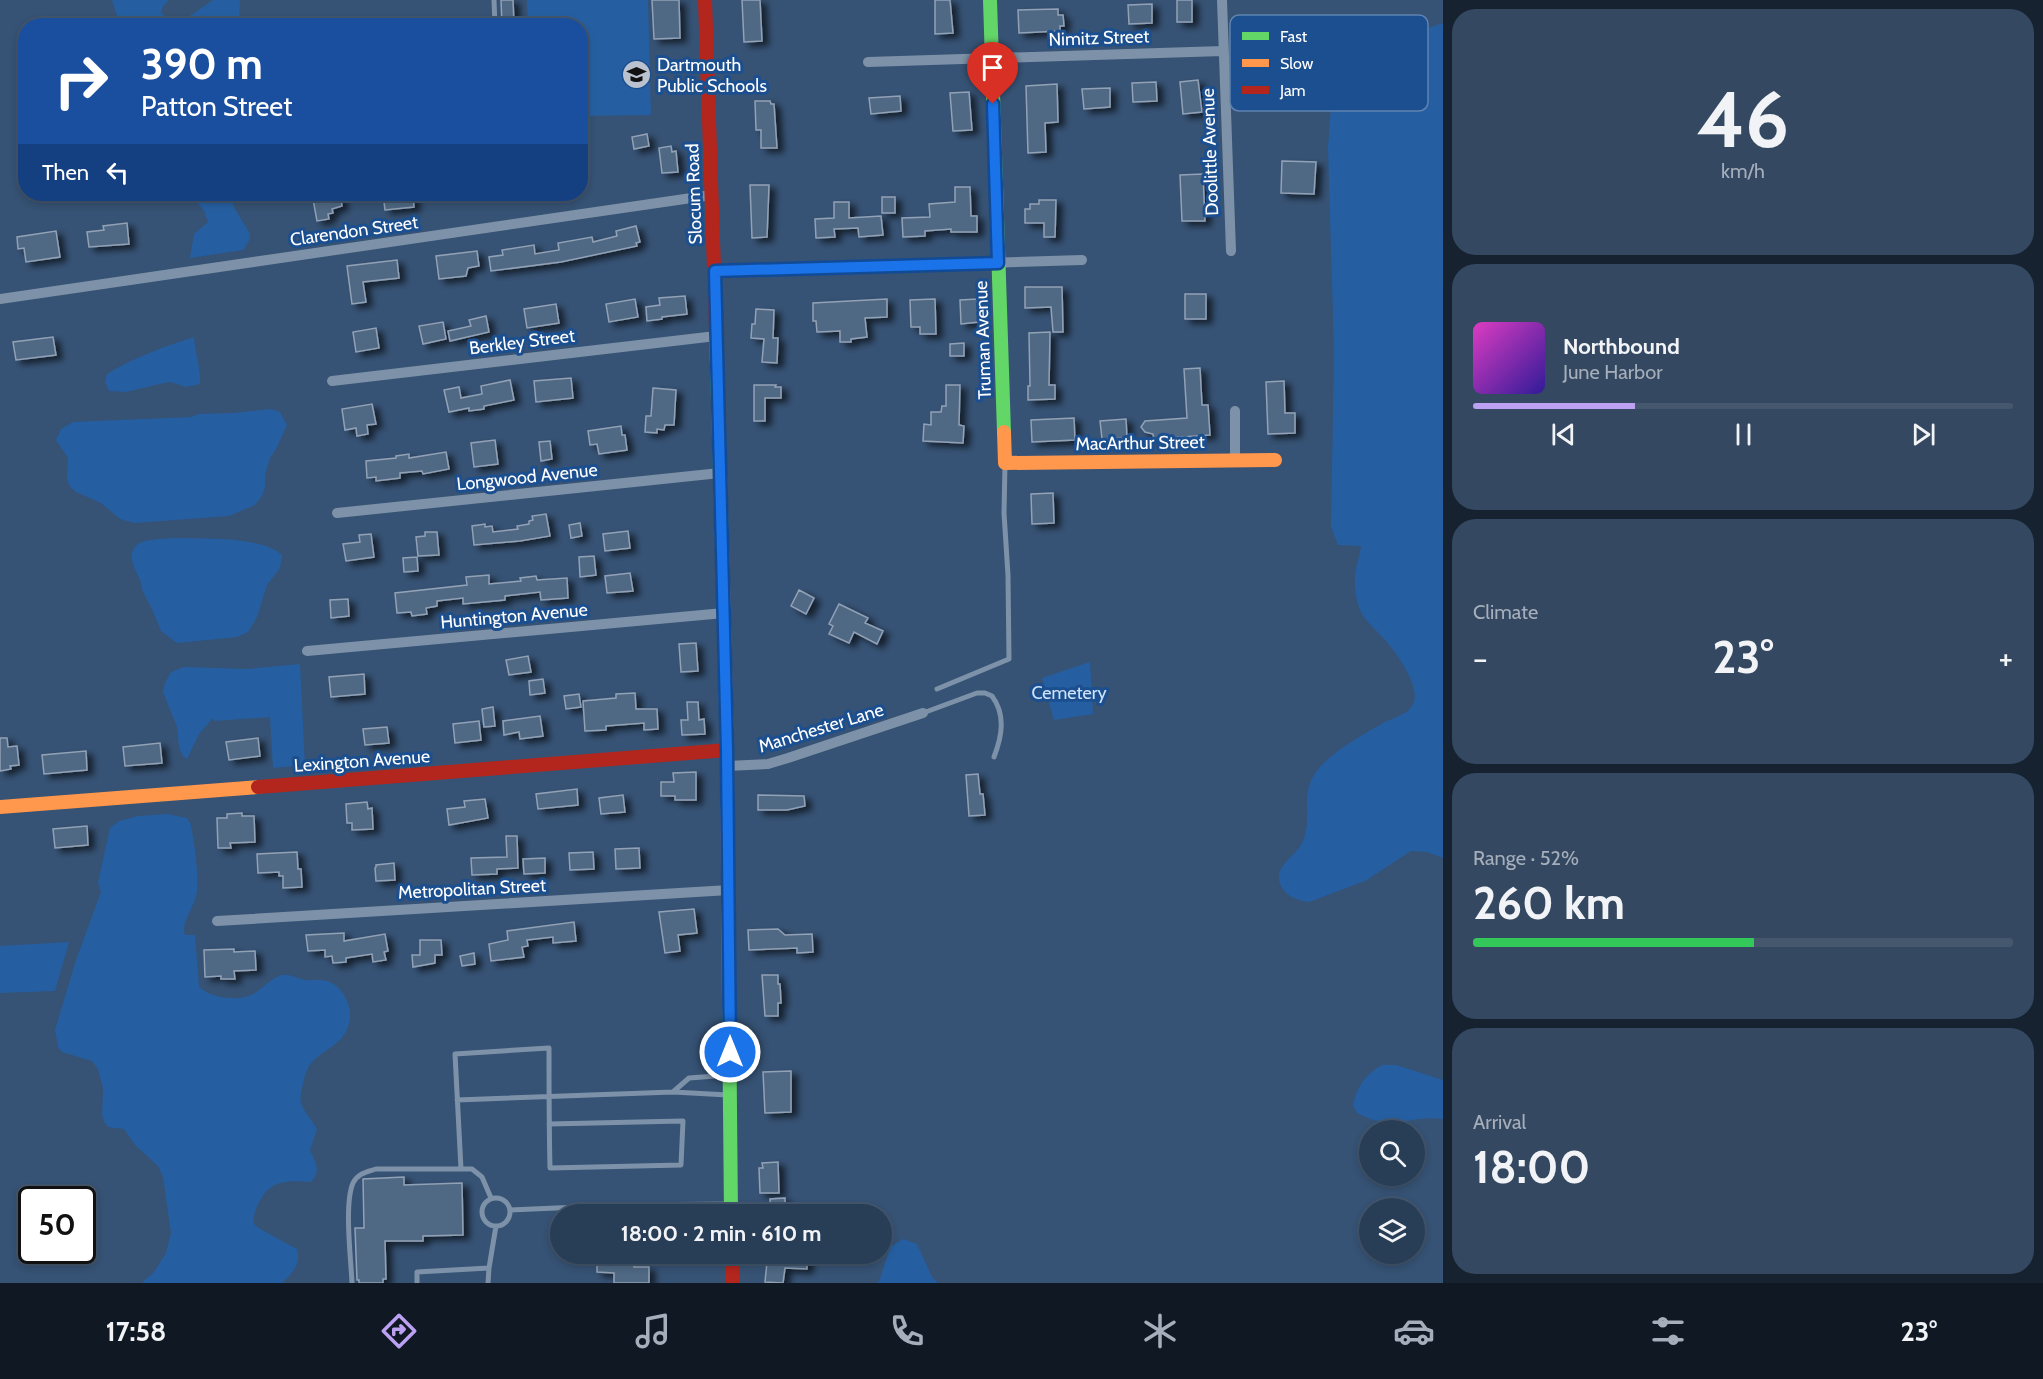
<!DOCTYPE html>
<meta charset="utf-8">
<style>
:root{--surface:#283e57;--page:#344961;--text:#f1f3f6;--muted:#a5aeba;--line:#44576d;--accent:#bca0f2}
body{margin:0;font-family:Cabin,sans-serif;background:var(--page);color:var(--text);height:100vh;display:flex;flex-direction:column;font-size:22px;white-space:nowrap}
*{box-sizing:border-box;margin:0}
p{font-size:20px;color:var(--muted)}
.icon{flex:none;width:33px;height:33px;fill:none;stroke:currentColor;stroke-width:2;stroke-linecap:round;stroke-linejoin:round}
.map{position:relative;flex:1;overflow:hidden}
.sheet{display:flex;flex-direction:column;gap:9px;padding:9px;background:#162230;width:600px}
.sheet>*{flex:none}
.banner{position:absolute;left:18px;top:18px;width:570px;height:183px;border-radius:24px;box-shadow:0 3px 9px #0003,0 0 0 2px var(--line);background:#1a4fa0;color:#fff;overflow:hidden}
.fabs{position:absolute;left:1359px;top:1120px;display:grid;gap:12px}
.fabs a{display:grid;place-items:center;width:66px;height:66px;border-radius:50%;background:var(--surface);box-shadow:0 3px 9px #0003,0 0 0 2px var(--line);font-size:30px}
.speed{position:absolute;left:18px;top:1186px;display:flex;gap:12px;font-size:30px;font-weight:700;text-align:center}
.speed>*{display:grid;place-content:center;width:78px;height:78px;border-radius:50%;background:var(--surface);box-shadow:0 3px 9px #0003,0 0 0 2px var(--line);line-height:1}
.speed .limit{border:3px solid #111;border-radius:9px;background:#fff;color:#111}
.pin{position:absolute;display:grid;place-items:center;width:51px;height:51px;color:#fff;margin:-62px -26px;border-radius:50% 50% 50% 0;rotate:-45deg;box-shadow:0 0 6px #0007}
.pin .icon{rotate:45deg}
.me{position:absolute;width:66px;margin:-33px;rotate:0deg;stroke-linejoin:round;filter:drop-shadow(0 0 4px #0008)}
.turn{display:flex;align-items:center;gap:21px;height:126px;padding:0 24px;font-size:27px}
.turn .icon{width:78px;height:78px;stroke-width:2.5}
.turn b{display:block;font-size:42px;line-height:51px}
.then{display:flex;align-items:center;height:57px;padding:0 24px;background:#0003;gap:12px;font-size:22px}
.big{font-size:45px;font-weight:700;line-height:1.1}
.sheet .card{flex:1;display:flex;flex-direction:column;justify-content:center;gap:9px;min-width:0;padding:0 21px;border-radius:24px;background:var(--page)}
.sheet .dial{align-items:center;gap:0}
.dial b{font-size:78px;line-height:1}
.song{display:flex;align-items:center;gap:18px}
.cover{width:72px;height:72px;border-radius:9px;background:linear-gradient(135deg,hsl(310 70% 55%),hsl(250 70% 35%))}
.played{height:6px;border-radius:3px;background:linear-gradient(90deg,var(--accent) 30%,var(--line) 30%)}
.keys{display:flex;justify-content:space-around;direction:ltr}
.heat{display:flex;justify-content:space-between;align-items:center;font-size:33px;direction:ltr}
.charge{height:9px;border-radius:4px;background:linear-gradient(90deg,#34c759 52%,var(--line) 0)}
.trip{position:absolute;left:550px;top:1204px;width:342px;height:60px;border-radius:30px;background:var(--surface);box-shadow:0 3px 9px #0003,0 0 0 2px var(--line);font-weight:700;line-height:60px;text-align:center}
.tab-bar{display:flex;height:96px;justify-content:space-around;align-items:center;background:#101923;color:var(--muted)}
.tab-bar .icon{width:42px;height:42px}
.tab-bar .active{color:var(--accent)}
.tab-bar b{font-size:27px;color:var(--text)}
main{display:flex;flex:1;min-height:0}
.map>svg:first-child{display:block}
.green{fill:#265fa1}
.building{fill:#506783;stroke:#92a2b6;stroke-width:1.5;filter:url(#shadow)}
.lines{fill:none;stroke-linecap:round;stroke-linejoin:round}
.lane{stroke:#7d92a8;stroke-width:5}
.street{stroke:#7d92a8;stroke-width:10}
.fast{stroke:#63d668;stroke-width:14}
.slow{stroke:#ff974d;stroke-width:14}
.jam{stroke:#b3261e;stroke-width:14}
.route-casing{stroke:#114b97;stroke-width:15}
.route{stroke:#1a73e8;stroke-width:10}
.labels{text-anchor:middle;dominant-baseline:central;stroke-width:6;stroke-linejoin:round;paint-order:stroke}
.street-label{font-size:18px;fill:#fff;stroke:#1b4f8f}
.poi-label{font-size:18px;fill:#fff;stroke:#1b4f8f;text-anchor:start}
.park-label{font-size:18px;fill:#cfe3fa;stroke:#1b4f8f}
.key{fill:#1b4f8f;stroke:#5f84b1;stroke-width:1.5}
.key-label{font-size:16px;fill:#fff}
</style>
<main>
<div class="map">
<svg width="1443" height="1283" viewBox="0 0 1443 1283">
<defs>
<filter id="shadow"><feDropShadow dx="6" dy="4" stdDeviation="3" flood-color="#0009"/></filter>
</defs>
<rect width="100%" height="100%" fill="#365274"/>
<path class="green" d="M112 0H169L163 6 161 13 171 21 177 23 184 20 213 0H240L239 25H120Z
M527 0H648L651 115 581 116 580 26 528 25Z
M1443 23V858L1427 852 1411 851 1365 881 1309 902C1295 900 1281 894 1279 879 1277 866 1295 855 1301 845 1317 814 1293 791 1326 761 1342 746 1364 734 1383 723 1392 718 1408 715 1413 704 1422 688 1396 652 1385 640 1375 628 1362 620 1358 604 1355 595 1354 578 1356 568 1358 560 1360 553 1361 546L1338 545 1331 526 1334 352 1328 147 1333 79 1344 57Z
M190 194H230L234 207 250 234 249 241 243 250 190 258 194 234 208 222 204 211Z
M194 337C195 353 201 368 200 384L186 387 170 382 164 383 126 392 109 391 105 382 107 374C134 357 164 347 194 337Z
M271 409 280 412 287 425 276 449 270 458 265 475V487L262 496 255 505 229 516 134 523 120 519 101 503 76 492 70 487 67 480 68 458 56 440 61 429 73 422 192 417 198 414 234 413Z
M174 538C202 539 262 536 282 555L280 568 267 585 257 617 248 632 237 637 177 643 161 631 152 609 142 590C142 581 137 575 134 567 123 537 154 540 174 538Z
M1090 662 1093 714 1054 720 1042 678Z
M300 664 305 765 273 768 270 717 214 721 213 718 199 734 187 759 183 756 179 748 177 727 163 692 165 683 171 672 184 667 247 669Z
M167 814 187 818 191 825C194 843 199 874 197 891 196 906 180 922 185 935H195L199 987C212 999 241 1002 255 993 264 987 271 978 282 975 289 974 297 978 304 980 311 981 320 979 327 981 341 985 351 1003 350 1017 348 1041 330 1046 314 1060 307 1066 305 1075 303 1084 301 1092 299 1099 302 1106 306 1114 313 1122 317 1129L310 1150C315 1162 322 1171 311 1182 282 1180 266 1181 255 1212 254 1217 252 1221 255 1225 257 1228 290 1245 297 1249 301 1264 293 1273 282 1283H142L154 1272 166 1253 171 1233 163 1177 158 1166 135 1145 124 1129 108 1127 105 1123 102 1115 103 1088 98 1069 92 1061 62 1052 58 1047 55 1030 76 960 101 892 98 883 110 828 119 821 138 816Z
M69 942 55 991 0 993V946Z
M1382 1065H1396L1443 1080V1119C1408 1114 1395 1133 1357 1113L1353 1105C1358 1085 1365 1075 1382 1065Z
M903 1239 917 1244 932 1277 938 1283H877L880 1279 890 1247Z"/>
<path class="building" d="M501 0H513L514 24 502 25Z
M652 0H679L680 38 654 39Z
M742 0H760L762 41 744 42Z
M935 0H950L953 33 935 34Z
M1177 0H1192V22H1177Z
M1152 4V23L1129 24 1128 5Z
M1058 9V15H1063L1064 26H1060V31L1019 33 1018 10Z
M1198 80 1202 112 1183 114 1180 82Z
M1156 82 1157 101 1133 102 1132 83Z
M1057 84 1058 122 1045 123 1046 152 1028 153 1026 86Z
M1110 88V107L1084 109 1082 89Z
M969 92 972 130 953 131 950 93Z
M900 96 901 111 871 114 869 98Z
M755 101H770L771 104H774L777 148H761V130H756Z
M647 134 649 146 634 149 632 137Z
M671 146 672 152 676 151 678 172 662 173 659 148Z
M1282 161 1316 162 1314 194 1281 193Z
M1203 174 1205 221H1182L1180 175Z
M750 185H769L767 237 752 238Z
M955 187H970L971 216H977V232H951V229L925 231V236L903 237 902 218 930 217 929 204 955 202Z
M312 194H340L342 206 332 209 333 213 328 214 329 219 317 221Z
M383 194H413L414 207 385 210Z
M882 197H895V213H882Z
M1039 200H1056L1055 237H1044V223H1025V209H1030V204H1039Z
M834 202H849V218L881 216 883 235 859 237 858 228 834 229 835 237 816 238 815 219 834 218Z
M127 223 129 244 89 247 87 232 104 230 103 226Z
M636 226 640 242 636 243 637 246 561 262 491 271 489 257 503 255 502 250 534 245 535 254 559 250 558 243 592 237 593 242 617 236 616 231Z
M56 231 60 257 26 262 24 248 18 249 17 237Z
M477 251 479 266 468 268 466 276 439 279 436 256Z
M397 260 399 278 363 282 366 302 352 304 347 266Z
M1025 287H1062L1063 332H1053L1051 307 1025 308Z
M1185 294H1206V319H1185Z
M685 296 687 314 662 317V319L647 321 646 307 660 305 659 298Z
M635 299 638 317 609 322 606 304Z
M887 299V317L865 318 867 337 851 339V342H840V331L817 332 816 321H813V303Z
M935 299 936 334H920V327H911L910 300Z
M977 299 979 322 961 324 960 300Z
M556 304 559 323 527 328 524 309Z
M756 309 774 310 773 338H778L777 363 762 362 764 339 751 338 752 324H755Z
M486 316 489 332 450 341 448 331 471 326 469 320Z
M443 322 446 339 423 344 419 326Z
M376 328 379 348 356 352 353 332Z
M1050 332 1049 385H1055V399L1028 400V386H1030L1029 333Z
M53 337 56 355 16 360 13 342Z
M964 343V356H950V344Z
M1200 368 1202 405H1208L1210 435 1154 439 1153 434 1145 432 1141 427 1145 421 1187 418 1184 369Z
M571 378 573 398 536 402 534 381Z
M510 380 514 400 484 406V409L469 411V408L449 412 444 390 459 387 461 398 482 394 481 386Z
M1284 381 1285 413H1295V433L1268 434 1266 382Z
M754 385H776L775 387H781V398H765V421H754Z
M946 385H960L959 425 964 426 963 443 923 441 924 424 931 425V412H941L942 406H946Z
M653 388 676 390 674 425H665L664 430 657 429V433L645 432 646 416H651Z
M372 404 376 424 367 425 368 434 357 436 356 428 345 430 342 409Z
M1074 418 1075 440 1032 442 1031 420Z
M1126 419 1127 438 1102 439 1100 421Z
M621 426 622 435H625L627 450 599 454 597 444 590 445 588 431Z
M495 440 498 464 474 467 471 443Z
M550 441 552 459 541 461 539 442Z
M446 452 449 469 423 474 422 471 400 473V478L376 481V477L367 478 366 461 396 458V456L409 454V458Z
M1053 493 1054 523 1032 524 1031 494Z
M546 514 550 536 520 541 474 545 472 526 485 524V527L492 526 493 532 518 529 517 526 529 524V521L533 520 532 516Z
M580 523 582 536 571 538 569 525Z
M628 531 630 548 605 551 603 534Z
M425 532H437L439 555 418 556 416 537 425 536Z
M371 534 374 557 346 561 343 544 360 542 359 535Z
M594 556 596 575 580 577 579 557Z
M417 557 418 571 404 572 403 558Z
M630 573 633 591 607 593 605 576Z
M489 575V584L521 581 520 578 536 576 537 580 567 578 568 598 541 600 540 592 505 596V600L463 604V598L437 601V606L426 608 427 614 412 616 411 612 397 613 395 593 467 585 466 577Z
M799 590 814 598 806 614 791 606Z
M348 599 349 616 331 618 330 600Z
M839 604 868 618 865 623 883 631 877 644 854 632 849 643 829 634 833 626 829 624Z
M696 643 698 671 681 672 679 644Z
M528 656 531 672 509 675 506 660Z
M364 674 365 694 331 697 329 677Z
M543 679 545 693 530 695 529 681Z
M635 693 636 709H657L658 729 644 730V723L606 726V730L585 731 583 701 616 698V694Z
M579 694 581 707 566 709 564 696Z
M687 702H698L699 720 704 719 705 734 682 735 681 720H688Z
M493 707 495 726 484 727 482 709Z
M540 716 543 736 520 739 519 732 504 735 503 721Z
M479 721 481 740 455 743 453 724Z
M387 727 389 743 365 745 363 729Z
M0 738H7L8 747 17 746 19 765 10 766 11 769 0 771Z
M258 738 260 756 229 760 226 742Z
M160 743 162 763 125 766 123 747Z
M86 751 87 770 44 774 42 755Z
M696 772V800H675V796H661V782H674L673 773Z
M978 774 980 794H983L985 815 969 816 966 775Z
M577 789 578 805 538 809 536 794Z
M623 795 625 812 601 814 599 798Z
M758 795 804 796 805 806 787 810H758Z
M485 799 488 818 449 825 447 809 465 807 464 801Z
M367 802 368 809 372 808 373 829 352 830V823H347L346 804Z
M242 813V816H254L255 842 230 843 231 848H218L217 818H227V814Z
M87 826 88 845 55 848 53 829Z
M506 836H517L518 868 497 869V874L472 875 471 858 507 857Z
M639 848 640 868 616 869 615 849Z
M297 852 298 869H301L302 887 283 888V876H279V872L258 873 257 854Z
M593 852 594 869 570 870 569 853Z
M545 858V873L524 874 523 859Z
M394 863 395 880 376 881 375 868 376 867V865Z
M694 909 697 933 678 935 680 951 665 953 659 912Z
M574 922 576 941 553 943V937L527 940 528 946 522 947 524 957 491 961 489 944 508 940 507 931Z
M778 929 785 935 812 934 813 952 797 953V948L749 950 748 930Z
M344 933V941L385 934 388 951 384 952 386 960 373 962 372 954 346 958V962L333 963 332 956 325 957V950L308 951 306 935Z
M420 940H441L442 955H435V963L413 967 412 955H420Z
M234 949V952L255 951 256 970 234 971 235 979H221V976L205 977 204 950Z
M474 953 475 964 462 966 460 956Z
M762 975H778V984H780L781 1003H778V1016H765Z
M791 1071V1112L765 1113 763 1072Z
M778 1162 779 1193H760L759 1168H763L762 1163Z
M404 1177V1185L462 1183 463 1235 423 1236V1241H385L386 1279H383V1283H359V1280H357L355 1228H364L363 1179Z
M785 1198V1213H771L770 1199Z
M597 1254H634V1267H649V1283H614V1273L597 1272Z
M771 1254 807 1257V1269L785 1268 783 1283 765 1282 767 1262 770 1263Z"/>
<g class="lines">
<path class="lane" d="M494 0 495 26
M937 689 1009 659 1008 575 1004 513 1005 464
M923 713 977 693H985L992 696C1006 715 1002 736 994 757
M673 1092 689 1078 729 1075
M457 1100 673 1092 728 1095
M461 1169 455 1054 549 1048C549 1088 549 1128 550 1168L681 1165 683 1121 549 1124
M482 1212a14 14 0 1 1 28 0a14 14 0 1 1-28 0Z
M510 1210 625 1205 729 1204
M352 1283C351 1259 344 1204 353 1183 358 1173 367 1172 376 1169H472L482 1177 491 1198
M417 1283V1272L489 1268 496 1226
M488 1283 489 1268"/>
<path class="street" d="M1222 0 1231 251
M868 62 1223 51
M715 271 1082 260
M0 299 712 195
M332 381 716 336
M1235 411V460
M337 513 720 473
M307 651 724 613
M727 766 768 764 788 758 923 713
M217 921 729 890"/>
<path class="fast" d="M990 0 1004 432
M716 329 723 583
M729 1003 731 1215"/>
<path class="slow" d="M1004 432 1005 463 1275 460
M723 583 727 750 729 1003
M0 807 258 787"/>
<path class="jam" d="M705 0 716 329
M258 787 727 750
M732 1254V1283"/>
</g>
<g class="lines">
<defs>
<path id="route" d="M730 1052 727 750 715 271 998 263 993 104"/>
</defs>
<use href="#route" class="route-casing"/>
<use href="#route" class="route"/>
</g>
<defs>
<symbol id="school-disc" viewBox="-11 -11 22 22"><circle r="9.5" fill="#b9c2ce" stroke="#1b4f8f"/><path d="M0-5L7-2L0 1L-7-2ZM-4 1L0 2.5L4 1V4Q0 6-4 4Z" fill="#111"/></symbol>
</defs>
<g fill-rule="evenodd">
<use href="#school-disc" x="620" y="58" width="33" height="33"/>
</g>
<g class="labels">
<g class="street-label">
<text transform="translate(1099 38) rotate(-2)">Nimitz Street</text>
<text transform="translate(1210 152) rotate(-92)">Doolittle Avenue</text>
<text transform="translate(694 194) rotate(-92)">Slocum Road</text>
<text transform="translate(354 231) rotate(-8)">Clarendon Street</text>
<text transform="translate(983 340) rotate(-92)">Truman Avenue</text>
<text transform="translate(522 342) rotate(-7)">Berkley Street</text>
<text transform="translate(1140 443) rotate(-1)">MacArthur Street</text>
<text transform="translate(527 477) rotate(-6)">Longwood Avenue</text>
<text transform="translate(514 616) rotate(-5)">Huntington Avenue</text>
<text transform="translate(821 728) rotate(-17)">Manchester Lane</text>
<text transform="translate(362 761) rotate(-4)">Lexington Avenue</text>
<text transform="translate(472 889) rotate(-3)">Metropolitan Street</text>
</g>
<g class="poi-label">
<text x="657" y="65">Dartmouth<tspan x="657" dy="21">Public Schools</tspan></text>
</g>
<g class="park-label">
<text x="1069" y="693">Cemetery</text>
</g>
</g>
<rect x="1230" y="15" width="198" height="96" rx="9" class="key"/>
<rect x="1242" y="32" width="27" height="8" fill="#63d668"/>
<rect x="1242" y="59" width="27" height="8" fill="#ff974d"/>
<rect x="1242" y="86" width="27" height="8" fill="#b3261e"/>
<g class="key-label">
<text x="1280" y="42">Fast</text>
<text x="1280" y="69">Slow</text>
<text x="1280" y="96">Jam</text>
</g>
</svg>
<div class="fabs">
<a><svg class="icon" aria-label="search" viewBox="0 0 24 24"><circle cx="10" cy="10" r="6"/><path d="M15 15l6 6"/></svg></a>
<a><svg class="icon" aria-label="layers" viewBox="0 0 24 24"><path d="M12 4l9 5-9 5-9-5zM3 14l9 5 9-5"/></svg></a>
</div>
<div class="speed"><div class="limit">50</div></div>
<div class="pin" style="left:993px;top:104px;background:#d93025"><svg class="icon" aria-label="arrive" viewBox="0 0 24 24"><path d="M6 21V4h12l-3 4 3 4H6"/></svg></div>
<svg class="me" style="left:730px;top:1052px" viewBox="-20 -20 40 40"><circle r="17" fill="#1a73e8" stroke="#fff" stroke-width="3"/><path d="M0-11L8 9 0 5-8 9z" fill="#fff"/></svg>
<div class="trip">18:00 · 2 min · 610 m</div>
<div class="banner">
<div class="turn"><svg class="icon" aria-label="right" viewBox="0 0 24 24"><path d="M7 20v-9h11M14 6l5 5-5 5"/></svg><div><b>390 m</b>Patton Street</div></div>
<div class="then">Then<svg class="icon" aria-label="left" viewBox="0 0 24 24"><path d="M17 20v-9H6M10 6l-5 5 5 5"/></svg></div>
</div>
</div>
<section class="sheet">
<div class="card dial"><b>46</b><p>km/h</p></div>
<div class="card">
<div class="song"><i class="cover"></i><div><b>Northbound</b><p>June Harbor</p></div></div>
<div class="played"></div>
<div class="keys"><svg class="icon" aria-label="previous" viewBox="0 0 24 24"><path d="M18 5L8 12l10 7zM5 5v14"/></svg><svg class="icon" aria-label="pause" viewBox="0 0 24 24"><path d="M8 5v14M16 5v14"/></svg><svg class="icon" aria-label="next" viewBox="0 0 24 24"><path d="M6 5l10 7-10 7zM19 5v14"/></svg></div>
</div>
<div class="card"><p>Climate</p>
<div class="heat"><a>−</a><b class="big">23°</b><a>+</a></div>
</div>
<div class="card"><p>Range · 52%</p><b class="big">260 km</b><div class="charge"></div></div>
<div class="card"><p>Arrival</p><b class="big">18:00</b></div>
</section>
</main>
<nav class="tab-bar">
<b>17:58</b>
<svg class="icon active" aria-label="directions" viewBox="0 0 24 24"><path d="M12 3l9 9-9 9-9-9zM9 14v-3h6M13 9l2 2-2 2"/></svg>
<svg class="icon" aria-label="music" viewBox="0 0 24 24"><path d="M9 18V5l10-2v13"/><circle cx="6" cy="18" r="3"/><circle cx="16" cy="16" r="3"/></svg>
<svg class="icon" aria-label="phone" viewBox="0 0 24 24"><path d="M5 4h4l2 5-3 2q2 4 5 5l2-3 5 2v4C11 20 4 13 5 4z"/></svg>
<svg class="icon" aria-label="climate" viewBox="0 0 24 24"><path d="M12 3v18M4 7l16 10M4 17L20 7"/></svg>
<svg class="icon" aria-label="car" viewBox="0 0 24 24"><path d="M5 17H2v-5l4-1 3-4h7l3 4 3 1v5h-3M9 17h6M6 11h13"/><circle cx="7" cy="17" r="2"/><circle cx="17" cy="17" r="2"/></svg>
<svg class="icon" aria-label="filters" viewBox="0 0 24 24"><path d="M4 7h16M4 17h16"/><circle cx="9" cy="7" r="2"/><circle cx="15" cy="17" r="2"/></svg>
<b>23°</b>
</nav>
